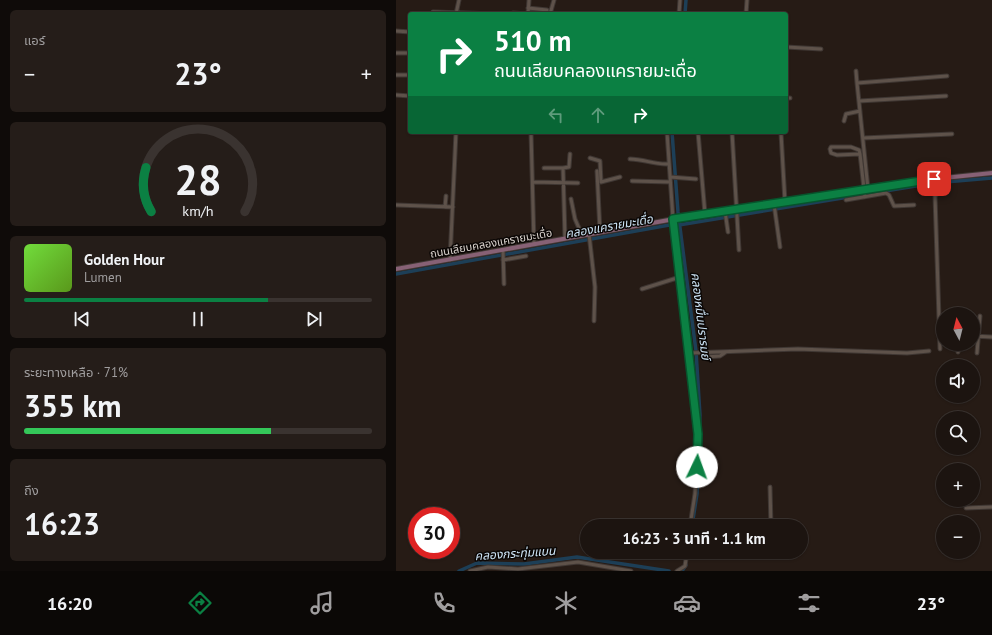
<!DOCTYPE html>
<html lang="th">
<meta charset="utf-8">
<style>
:root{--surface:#1c1410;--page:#251d19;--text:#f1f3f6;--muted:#a09e9f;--line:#3a3330;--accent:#0b8043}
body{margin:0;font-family:"PT Sans","Noto Sans Thai",sans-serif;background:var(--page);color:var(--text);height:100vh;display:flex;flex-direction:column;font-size:15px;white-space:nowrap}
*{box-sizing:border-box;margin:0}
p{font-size:13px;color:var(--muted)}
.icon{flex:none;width:22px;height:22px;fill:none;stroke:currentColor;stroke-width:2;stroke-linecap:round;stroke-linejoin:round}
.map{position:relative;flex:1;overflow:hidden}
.details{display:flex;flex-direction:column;gap:10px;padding:10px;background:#0f0b09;width:396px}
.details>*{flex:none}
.top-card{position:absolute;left:12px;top:12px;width:380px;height:122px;border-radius:4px;box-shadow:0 1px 3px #0004,0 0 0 1px var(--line);background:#0b8043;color:#fff;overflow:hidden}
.needle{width:26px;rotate:353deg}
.fabs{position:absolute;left:540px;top:307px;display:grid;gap:8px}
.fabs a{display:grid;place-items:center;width:44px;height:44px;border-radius:50%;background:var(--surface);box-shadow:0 1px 3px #0004,0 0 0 1px var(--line);font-size:20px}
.speed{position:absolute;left:12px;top:507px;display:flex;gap:8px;font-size:20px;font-weight:700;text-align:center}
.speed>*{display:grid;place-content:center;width:52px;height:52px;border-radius:50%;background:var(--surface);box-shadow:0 1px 3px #0004,0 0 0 1px var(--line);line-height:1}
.speed .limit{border:6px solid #d22;background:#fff;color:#111}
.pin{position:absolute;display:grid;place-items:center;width:34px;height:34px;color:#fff;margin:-17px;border-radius:8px;box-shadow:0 2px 6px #0006}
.me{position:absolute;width:44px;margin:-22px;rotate:3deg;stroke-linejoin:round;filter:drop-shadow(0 0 3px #0008)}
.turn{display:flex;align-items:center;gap:14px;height:84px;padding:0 20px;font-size:18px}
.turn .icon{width:52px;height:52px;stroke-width:2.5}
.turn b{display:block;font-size:28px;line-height:34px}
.lanes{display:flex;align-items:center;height:38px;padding:0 20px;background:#0003;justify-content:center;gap:20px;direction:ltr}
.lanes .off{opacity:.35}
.big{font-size:30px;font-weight:700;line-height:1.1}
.details .widget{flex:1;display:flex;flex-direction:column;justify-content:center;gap:6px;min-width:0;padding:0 14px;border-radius:6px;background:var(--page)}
.details .dial{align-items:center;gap:0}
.dial svg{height:104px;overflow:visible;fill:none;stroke:var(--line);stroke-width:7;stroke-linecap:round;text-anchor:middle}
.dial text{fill:var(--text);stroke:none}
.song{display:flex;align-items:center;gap:12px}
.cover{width:48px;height:48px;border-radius:6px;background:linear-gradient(135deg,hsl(100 70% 55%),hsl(90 70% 35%))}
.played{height:4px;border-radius:2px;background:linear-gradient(90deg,var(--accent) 70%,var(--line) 70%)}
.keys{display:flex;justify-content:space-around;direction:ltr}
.heat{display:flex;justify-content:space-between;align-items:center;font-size:22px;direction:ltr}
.charge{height:6px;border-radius:3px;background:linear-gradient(90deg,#34c759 71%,var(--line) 0)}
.trip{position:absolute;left:184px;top:519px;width:228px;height:40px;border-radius:20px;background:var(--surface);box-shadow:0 1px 3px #0004,0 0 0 1px var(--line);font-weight:700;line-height:40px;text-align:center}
.menu{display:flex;height:64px;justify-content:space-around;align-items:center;background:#0b0806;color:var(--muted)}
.menu .icon{width:28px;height:28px}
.menu .selected{color:var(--accent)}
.menu b{font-size:18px;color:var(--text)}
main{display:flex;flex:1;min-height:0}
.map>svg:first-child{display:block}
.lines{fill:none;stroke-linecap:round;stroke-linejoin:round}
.canal{stroke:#1d3f57;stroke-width:3.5}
.street-casing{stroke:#3f3733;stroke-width:5}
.secondary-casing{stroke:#3f3733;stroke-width:6}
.street{stroke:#5e524a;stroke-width:3}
.secondary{stroke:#876175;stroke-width:4}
.route-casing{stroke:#07532c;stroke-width:10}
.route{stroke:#0b8043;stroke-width:7}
.labels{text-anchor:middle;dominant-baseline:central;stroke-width:3;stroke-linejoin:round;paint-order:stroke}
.street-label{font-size:11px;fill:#dbd4cf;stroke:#0b0705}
.water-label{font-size:12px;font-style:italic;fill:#cfe6f8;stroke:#0b0705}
</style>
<main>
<section class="details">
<div class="widget"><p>แอร์</p>
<div class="heat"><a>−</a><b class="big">23°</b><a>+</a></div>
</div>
<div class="widget dial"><svg viewBox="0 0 100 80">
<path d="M14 69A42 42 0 1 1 86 69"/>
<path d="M14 69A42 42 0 0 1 10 35" stroke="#0b8043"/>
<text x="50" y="56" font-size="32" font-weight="700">28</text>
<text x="50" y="72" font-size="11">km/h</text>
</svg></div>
<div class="widget">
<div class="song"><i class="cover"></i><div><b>Golden Hour</b><p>Lumen</p></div></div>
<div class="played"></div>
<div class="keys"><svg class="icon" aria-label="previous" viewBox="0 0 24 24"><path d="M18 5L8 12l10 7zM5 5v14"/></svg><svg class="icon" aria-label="pause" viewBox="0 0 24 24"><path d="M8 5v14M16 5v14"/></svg><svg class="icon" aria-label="next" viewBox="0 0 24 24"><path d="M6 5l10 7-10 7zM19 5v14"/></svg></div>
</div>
<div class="widget"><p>ระยะทางเหลือ · 71%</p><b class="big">355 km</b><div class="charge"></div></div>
<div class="widget"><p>ถึง</p><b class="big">16:23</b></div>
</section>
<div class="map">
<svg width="596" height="571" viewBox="0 0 596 571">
<rect width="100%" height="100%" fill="#261b15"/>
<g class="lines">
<path class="canal" d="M289 14 290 0
M276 132 282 212 300 351 304 415 301 494 296 526
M0 274 279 224 283 225 538 183 596 178
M63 571 81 563 128 564 181 557 273 571
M286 571 290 565"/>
<defs>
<path id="street" d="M132 8 151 10
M37 12 101 14
M117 13 132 14
M60 14 63 0
M132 14 133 0
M154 14 158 0
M283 14 284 0
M350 14 351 0
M0 31 14 32
M390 47 425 49
M0 53H14
M460 71 461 83
M0 75H14
M0 95 14 96
M390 98H394
M463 101 550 96
M448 121 450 114 464 111
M135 132 138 244
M271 132 277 219 302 434 299 494 294 526
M302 132 309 214
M336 132 343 250
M385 133 389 202
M467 138 556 134
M464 154 441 155 435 153 434 149 435 147H455L463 150 464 154 469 197
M194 158 204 161 205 182
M234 159C248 159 259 165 272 164
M148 168H167
M201 171 204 232
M274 177 300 179
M538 179 541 194 539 196 544 349
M236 181 274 182
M137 182 182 183
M205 182 224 177
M472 189 461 83 551 76
M175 199 179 219 186 235
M450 200 490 193 493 195 498 206 518 205
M378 204 384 247
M0 205 57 207
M49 207 50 196
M329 211 332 232
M193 234 199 287 198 321
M169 238 167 168 173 167 174 154
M107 250 108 284
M54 260 60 132
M107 260 130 256
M246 289 284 277
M577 336 596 337
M562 352 563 344
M294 353 402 349 511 353 533 351
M581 353 584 316
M309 357 324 356 330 352
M374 487 375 526
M570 508 596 507
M74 571 92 567 122 569 182 562 235 571
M281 571 289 566 291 552"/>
<path id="secondary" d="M0 269 284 218 538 179 596 173"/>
</defs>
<use href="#street" class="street-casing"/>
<use href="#secondary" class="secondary-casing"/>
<use href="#street" class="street"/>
<use href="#secondary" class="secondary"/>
</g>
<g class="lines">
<defs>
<path id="route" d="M301 467 302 434 277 219 538 179"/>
</defs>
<use href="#route" class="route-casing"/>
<use href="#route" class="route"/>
</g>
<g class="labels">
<g class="street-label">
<text transform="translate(95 243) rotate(-10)">ถนนเลียบคลองแครายมะเดื่อ</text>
</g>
<g class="water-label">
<text transform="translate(213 226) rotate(-10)">คลองแครายมะเดื่อ</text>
<text transform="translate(305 316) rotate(83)">คลองหมื่นปรารมย์</text>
<text transform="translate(119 553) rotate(-4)">คลองกระทุ่มแบน</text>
</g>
</g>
</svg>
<div class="fabs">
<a><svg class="needle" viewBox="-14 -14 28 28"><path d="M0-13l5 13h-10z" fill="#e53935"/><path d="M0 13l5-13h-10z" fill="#a09e9f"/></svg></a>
<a><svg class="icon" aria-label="sound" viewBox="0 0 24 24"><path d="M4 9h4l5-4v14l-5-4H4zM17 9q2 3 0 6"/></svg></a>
<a><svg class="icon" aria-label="search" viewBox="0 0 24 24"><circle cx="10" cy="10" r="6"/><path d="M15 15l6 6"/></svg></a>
<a>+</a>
<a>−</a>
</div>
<div class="speed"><div class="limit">30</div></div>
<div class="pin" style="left:538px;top:179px;background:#d93025"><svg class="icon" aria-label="arrive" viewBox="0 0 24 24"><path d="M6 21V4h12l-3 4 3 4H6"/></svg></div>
<svg class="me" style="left:301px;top:467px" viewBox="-20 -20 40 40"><circle r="19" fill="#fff"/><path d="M0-13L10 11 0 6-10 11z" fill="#0b8043"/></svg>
<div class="trip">16:23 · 3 นาที · 1.1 km</div>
<div class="top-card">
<div class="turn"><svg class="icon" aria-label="right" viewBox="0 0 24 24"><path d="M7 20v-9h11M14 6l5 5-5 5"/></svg><div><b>510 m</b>ถนนเลียบคลองแครายมะเดื่อ</div></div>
<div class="lanes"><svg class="icon off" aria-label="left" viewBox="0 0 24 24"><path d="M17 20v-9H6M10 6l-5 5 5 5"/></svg><svg class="icon off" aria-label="ahead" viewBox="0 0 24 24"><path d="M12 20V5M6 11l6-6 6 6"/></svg><svg class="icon" aria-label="right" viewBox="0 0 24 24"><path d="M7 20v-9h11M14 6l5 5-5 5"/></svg></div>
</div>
</div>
</main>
<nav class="menu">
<b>16:20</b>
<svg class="icon selected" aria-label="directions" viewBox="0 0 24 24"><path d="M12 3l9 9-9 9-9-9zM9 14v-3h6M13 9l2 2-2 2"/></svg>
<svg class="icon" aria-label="music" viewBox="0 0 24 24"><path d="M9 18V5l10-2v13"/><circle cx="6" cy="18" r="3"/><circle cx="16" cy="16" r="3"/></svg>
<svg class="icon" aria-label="phone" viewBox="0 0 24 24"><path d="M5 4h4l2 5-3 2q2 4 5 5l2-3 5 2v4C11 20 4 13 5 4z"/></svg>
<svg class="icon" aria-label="climate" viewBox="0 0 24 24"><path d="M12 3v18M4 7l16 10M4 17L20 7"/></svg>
<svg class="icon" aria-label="car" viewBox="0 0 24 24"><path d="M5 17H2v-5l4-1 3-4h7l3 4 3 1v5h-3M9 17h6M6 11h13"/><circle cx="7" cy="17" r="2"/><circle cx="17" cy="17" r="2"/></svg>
<svg class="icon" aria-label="filters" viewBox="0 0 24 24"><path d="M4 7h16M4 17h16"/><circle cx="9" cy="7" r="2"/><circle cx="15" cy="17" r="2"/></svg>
<b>23°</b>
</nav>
